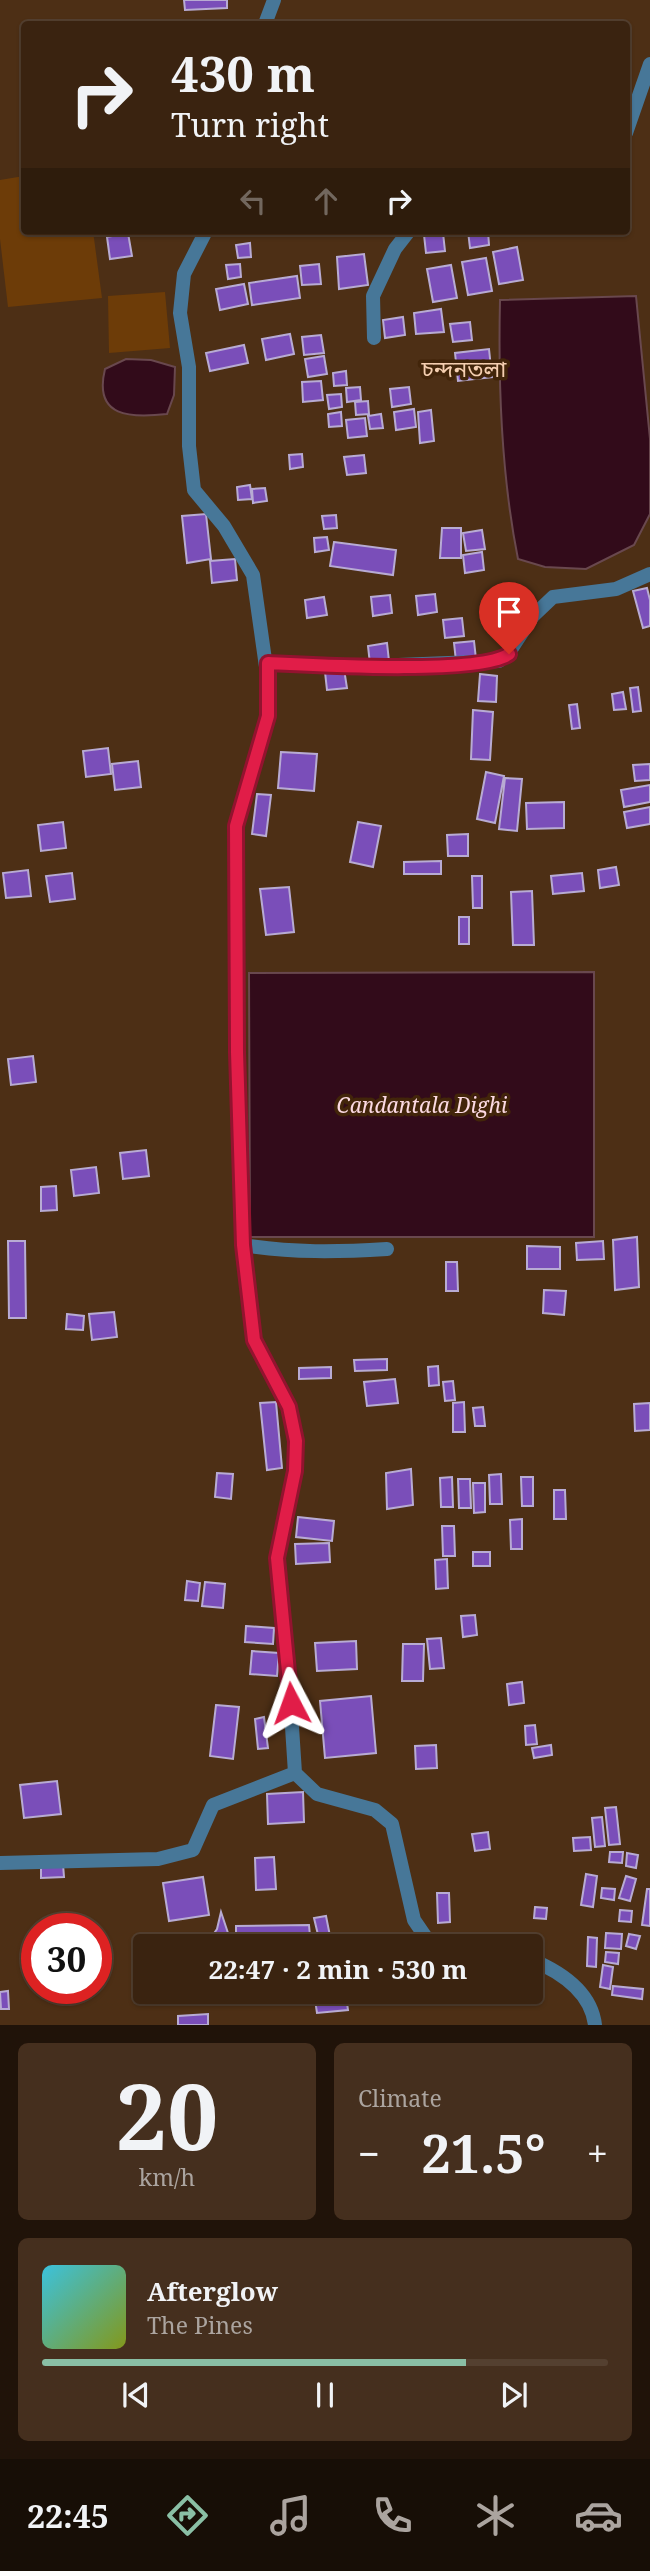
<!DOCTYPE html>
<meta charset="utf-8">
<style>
:root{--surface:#3a2310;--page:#452f1e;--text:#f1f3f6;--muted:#aba49f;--line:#544030;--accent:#8abfa5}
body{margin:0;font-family:"Noto Serif","Noto Sans Bengali",serif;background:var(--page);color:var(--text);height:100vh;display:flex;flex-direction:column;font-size:26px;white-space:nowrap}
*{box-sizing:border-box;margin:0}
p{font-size:23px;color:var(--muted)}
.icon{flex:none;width:38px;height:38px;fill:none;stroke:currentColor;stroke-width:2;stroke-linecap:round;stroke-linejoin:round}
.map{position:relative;height:2025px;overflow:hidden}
.panel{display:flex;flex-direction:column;gap:18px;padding:18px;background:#201309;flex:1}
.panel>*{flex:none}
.hud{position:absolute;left:21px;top:21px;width:609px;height:214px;border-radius:7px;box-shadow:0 2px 5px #0004,0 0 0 2px var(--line);background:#3a2310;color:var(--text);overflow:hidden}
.speed{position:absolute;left:21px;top:1913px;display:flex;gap:14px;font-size:35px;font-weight:700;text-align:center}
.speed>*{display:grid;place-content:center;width:91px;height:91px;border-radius:50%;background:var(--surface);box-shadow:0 2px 5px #0004,0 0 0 2px var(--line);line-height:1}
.speed .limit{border:10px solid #d22;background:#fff;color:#111}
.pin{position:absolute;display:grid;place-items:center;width:60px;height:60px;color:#fff;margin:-72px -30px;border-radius:50% 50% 50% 0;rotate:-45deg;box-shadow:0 0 7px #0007}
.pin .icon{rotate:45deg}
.me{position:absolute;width:77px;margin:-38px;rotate:356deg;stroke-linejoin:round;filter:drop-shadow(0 0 5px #0008)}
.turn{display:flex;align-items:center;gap:24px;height:147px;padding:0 35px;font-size:32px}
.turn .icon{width:91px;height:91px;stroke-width:2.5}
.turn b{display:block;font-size:49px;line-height:60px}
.lanes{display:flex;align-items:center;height:66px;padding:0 35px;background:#0003;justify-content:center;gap:35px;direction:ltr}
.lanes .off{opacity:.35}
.big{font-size:52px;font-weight:700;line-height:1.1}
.panel .widget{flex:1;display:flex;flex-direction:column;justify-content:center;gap:10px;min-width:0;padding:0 24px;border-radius:10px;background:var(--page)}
.panel .dial{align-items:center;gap:0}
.dial b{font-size:91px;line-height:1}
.song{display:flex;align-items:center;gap:21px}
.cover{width:84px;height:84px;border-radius:10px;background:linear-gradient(135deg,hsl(190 70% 55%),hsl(70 70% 35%))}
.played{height:7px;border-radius:4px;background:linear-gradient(90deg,var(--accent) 75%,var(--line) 75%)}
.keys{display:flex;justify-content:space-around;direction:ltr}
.heat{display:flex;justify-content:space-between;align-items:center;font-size:38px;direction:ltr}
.panel .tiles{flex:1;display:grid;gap:18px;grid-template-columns:1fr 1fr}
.widget:last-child{grid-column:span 2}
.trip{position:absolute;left:133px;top:1934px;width:410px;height:70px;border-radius:7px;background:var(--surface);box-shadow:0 2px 5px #0004,0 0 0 2px var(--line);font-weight:700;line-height:70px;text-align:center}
.tabs{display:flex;height:112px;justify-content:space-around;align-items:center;background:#170e06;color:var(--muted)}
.tabs .icon{width:49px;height:49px}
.tabs .current{color:var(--accent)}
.tabs b{font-size:32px;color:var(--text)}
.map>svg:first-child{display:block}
.green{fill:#6d3c08}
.water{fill:#320b1a;stroke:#69484e;stroke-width:2}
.building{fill:#7a4eb9;stroke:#b8abd3;stroke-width:2}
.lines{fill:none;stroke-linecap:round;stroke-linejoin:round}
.minor{stroke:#477798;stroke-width:14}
.route-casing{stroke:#92132f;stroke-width:18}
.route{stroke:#e11d48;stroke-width:12}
.labels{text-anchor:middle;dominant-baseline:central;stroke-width:7;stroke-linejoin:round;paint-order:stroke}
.water-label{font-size:21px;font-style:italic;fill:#fcdae3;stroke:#42250a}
.quarter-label{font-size:23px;fill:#f5cfb1;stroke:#42250a}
</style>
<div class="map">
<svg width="650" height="2025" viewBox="0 0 650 2025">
<rect width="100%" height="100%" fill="#4d2f15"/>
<path class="green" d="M24 176V231H93L102 298 8 307 0 239V180Z
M165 292 170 348 109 353 108 296Z"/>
<path class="water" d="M636 296 650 439V514L634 545 586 569 545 567 518 559C501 474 498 387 500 300Z
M126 359 151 360 175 367 174 395 167 414C131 418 93 418 105 369Z
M594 972V1237H250L249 973Z"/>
<path class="building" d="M184 0H227V8L185 10Z
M468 231H488L489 245 470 248Z
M128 233 132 256 110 259 107 237Z
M443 233 445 251 426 253 424 235Z
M250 243 251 257 238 258 236 245Z
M517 247 523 280 499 284 493 252Z
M364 254 368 285 339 289 337 257Z
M486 258 492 291 468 295 462 262Z
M240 264 241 277 228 279 226 265Z
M319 264 321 284 302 285 300 266Z
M451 265 457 298 433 302 427 269Z
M297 276 300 298 252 305 249 283Z
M244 284 248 304 220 310 216 289Z
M441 309 444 332 416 334 414 313Z
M403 317 405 335 385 338 383 320Z
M470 322 472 340 453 342 450 324Z
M290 334 294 354 266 360 262 339Z
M321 335 324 353 304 355 302 337Z
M244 345 248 363 210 371 206 353Z
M489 349 492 377 458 381 455 353Z
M324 356 327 374 308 377 305 359Z
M346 371 347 385 334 386 333 373Z
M321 381 323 400 303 402 302 382Z
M360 387 361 400 347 402 346 388Z
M409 387 411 404 392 407 390 389Z
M341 394 342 407 329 409 327 395Z
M368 401 369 414 356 415 355 402Z
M414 409 416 427 396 430 394 412Z
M431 410 434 441 420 443 418 412Z
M341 412 342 426 329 427 328 414Z
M381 414 383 428 370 429 368 416Z
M365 418 367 436 348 438 346 420Z
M302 454 303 467 290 469 289 455Z
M364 455 366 473 347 475 344 457Z
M250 485 252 499 238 500 237 487Z
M265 488 267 501 253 503 252 489Z
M206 514 211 559 187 563 182 516Z
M336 515 337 528 324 529 322 516Z
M442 528H461V558H440Z
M482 530 485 549 466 551 463 533Z
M327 537 329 550 315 552 314 538Z
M334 542 396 550 393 575 330 566Z
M482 552 484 570 465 573 463 555Z
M235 559 237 580 212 583 210 561Z
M647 588 650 600V626L643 628 633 591Z
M435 594 437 612 418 615 416 596Z
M390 595 392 613 373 616 371 597Z
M324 597 327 615 307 618 305 600Z
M462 618 464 636 445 638 443 620Z
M474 641 476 659 456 661 454 643Z
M387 643 389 661 370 664 368 646Z
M344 669 347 688 327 690 325 672Z
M480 674 497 676 496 702 478 701Z
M638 687 641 711 633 712 630 688Z
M623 692 626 709 614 710 612 694Z
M577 704 580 728 572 729 569 705Z
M473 710 493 712 490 760 471 759Z
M108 748 111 774 86 777 83 751Z
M281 752 317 754 314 791 278 788Z
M138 761 141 787 115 790 112 764Z
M650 764V780L635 781 633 765Z
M486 772 504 776 495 823 477 819Z
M505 778 522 779 517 831 499 829Z
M650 785V802L624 807 621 790Z
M257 794 271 795 266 836 252 834Z
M564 802V828L527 829 526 803Z
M650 807V824L627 828 624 812Z
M63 822 66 848 41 851 38 825Z
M358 822 381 826 373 867 350 862Z
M468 834V856H448L447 835Z
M441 861V874H404V862Z
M616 867 619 885 600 888 598 870Z
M28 870 31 896 6 898 3 873Z
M72 873 75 899 50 902 46 876Z
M582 873 584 891 553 894 551 876Z
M472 876H482V908H473Z
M289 887 294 932 266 935 260 889Z
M532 891 534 945H513L511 892Z
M459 917H469V944H459Z
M33 1056 36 1082 11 1085 8 1059Z
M146 1150 149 1176 123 1179 120 1153Z
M96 1167 99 1193 74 1196 71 1170Z
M56 1186 57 1210 41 1211V1187Z
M637 1237 639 1287 615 1290 613 1240Z
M8 1241H25L26 1318H9Z
M603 1241 604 1259 577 1260 576 1243Z
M527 1246 560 1247V1269H527Z
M446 1262H457L458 1291H446Z
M544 1290 566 1291 564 1315 543 1313Z
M114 1312 117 1337 92 1340 89 1314Z
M67 1314 84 1316 83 1330 66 1329Z
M387 1359V1370L355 1371 354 1360Z
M438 1366 439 1385 429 1386 428 1367Z
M331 1367V1378L299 1379V1368Z
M395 1379 398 1403 367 1406 364 1382Z
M453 1381 455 1400 445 1401 443 1382Z
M276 1402 282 1468 267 1470 260 1403Z
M464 1402 465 1432H453V1403Z
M650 1403V1430L635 1431 634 1404Z
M483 1407 485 1426H475L473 1408Z
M411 1469 413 1505 387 1509 386 1473Z
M217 1473 233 1474 231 1499 215 1497Z
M501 1474 502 1504H490L489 1475Z
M452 1477 453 1507H441L440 1478Z
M521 1477H533V1506H522Z
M458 1479H470L471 1508H459Z
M473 1483H485V1512L474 1513Z
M554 1490H565L566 1519H554Z
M298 1517 334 1521 332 1541 296 1537Z
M522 1519V1549H511L510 1520Z
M442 1526H454L455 1556H443Z
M329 1543 330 1562 296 1564 295 1544Z
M473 1552H490V1566H473Z
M447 1559 448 1588 436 1589 435 1560Z
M187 1581 200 1583 198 1601 185 1600Z
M205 1582 225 1584 223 1608 202 1606Z
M475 1615 477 1635 463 1637 461 1616Z
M246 1626 274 1628 273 1644 245 1642Z
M441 1638 444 1668 430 1669 427 1639Z
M356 1641 357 1669 317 1671 315 1643Z
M403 1644H424L423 1681H402Z
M252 1651 279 1653 277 1676 250 1674Z
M522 1682 524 1703 509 1705 507 1684Z
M371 1696 376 1753 325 1758 320 1701Z
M216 1705 239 1707 233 1759 210 1756Z
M264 1717 268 1748 258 1749 255 1719Z
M535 1725 537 1744 526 1745 525 1726Z
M436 1745 437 1768 416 1769 415 1746Z
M551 1745 552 1755 534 1758 532 1748Z
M57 1781 61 1814 24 1818 20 1785Z
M303 1792 304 1822 268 1824 267 1794Z
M616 1807 620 1844 609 1845 605 1808Z
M602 1817 605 1846 595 1847 592 1818Z
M488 1832 490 1849 475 1851 472 1834Z
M590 1837 591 1850 574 1851 573 1838Z
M610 1852H623L622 1863 609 1862Z
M627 1853 638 1855 636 1868 626 1866Z
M274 1857 276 1889 256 1890 255 1858Z
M63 1864 64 1877 41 1878V1865Z
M586 1874 597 1876 593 1907 581 1905Z
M626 1876 636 1879 630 1901 619 1898Z
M203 1877 209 1915 169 1921 163 1883Z
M602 1888 615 1889 614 1900 601 1898Z
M647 1889H650V1926L642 1925Z
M437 1893H449L450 1922 438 1923Z
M535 1907 547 1908 546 1919 534 1918Z
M620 1910 632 1911 631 1922 619 1921Z
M221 1912 229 1936 208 1942 217 1929Z
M326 1916 330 1936 319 1939 314 1918Z
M309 1925 310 1936 236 1938V1926Z
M606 1933 622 1934 621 1949 605 1948Z
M629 1934 640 1936 636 1949 626 1946Z
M588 1937 597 1938 596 1967 587 1966Z
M606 1952 619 1953 618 1964 605 1962Z
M603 1965 613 1967 610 1989 600 1987Z
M613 1986 643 1989 642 1999 612 1995Z
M8 1991 9 2009H1L0 1992Z
M215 1992H240L241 2000H215Z
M275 1992H308L309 2001 275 2002Z
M346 1996 348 2010 317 2013 315 2000Z
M208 2014V2025H178V2016Z"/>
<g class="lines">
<path class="minor" d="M265 24 274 0
M626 133 650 64
M206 231 184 274 180 313 189 367V446L194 490 224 526 253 575 269 688 268 716 236 826 237 1053 243 1245 254 1340 289 1407 296 1441 295 1471 277 1558 289 1681 295 1773 317 1794 375 1810 392 1824 414 1920 427 1939 437 1946
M374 338 373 296 395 249 409 231
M267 663 348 667 499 661 508 654 533 616 553 597 616 589 650 574
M243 1245C292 1253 338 1252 387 1249
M0 1863 158 1859 193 1850 213 1805 295 1773
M530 1959C559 1971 591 1991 595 2025"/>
</g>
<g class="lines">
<defs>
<path id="route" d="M291 1703 277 1558 295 1471 296 1441 289 1407 254 1340 243 1245 237 1052 236 826 268 716V663C311 665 480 675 509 654"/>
</defs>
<use href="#route" class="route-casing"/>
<use href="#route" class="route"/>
</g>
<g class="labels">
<g class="water-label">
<text x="422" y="1105">Candantala Dighi</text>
</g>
<g class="quarter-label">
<text x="464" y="368">চন্দনতলা</text>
</g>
</g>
</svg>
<div class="speed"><div class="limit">30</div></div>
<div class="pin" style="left:509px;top:654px;background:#d93025"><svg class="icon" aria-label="arrive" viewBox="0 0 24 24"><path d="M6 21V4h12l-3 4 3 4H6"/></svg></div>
<svg class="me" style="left:291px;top:1703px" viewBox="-20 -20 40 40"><path d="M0-17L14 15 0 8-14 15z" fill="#e11d48" stroke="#fff" stroke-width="4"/></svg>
<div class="trip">22:47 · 2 min · 530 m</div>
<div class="hud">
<div class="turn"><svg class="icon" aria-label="right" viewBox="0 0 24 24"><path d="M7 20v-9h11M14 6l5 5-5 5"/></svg><div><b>430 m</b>Turn right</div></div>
<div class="lanes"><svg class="icon off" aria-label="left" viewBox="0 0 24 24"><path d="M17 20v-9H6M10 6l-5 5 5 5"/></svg><svg class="icon off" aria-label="ahead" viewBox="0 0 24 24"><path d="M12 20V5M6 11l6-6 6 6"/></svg><svg class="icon" aria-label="right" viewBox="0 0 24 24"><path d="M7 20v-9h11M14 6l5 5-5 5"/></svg></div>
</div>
</div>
<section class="panel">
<div class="tiles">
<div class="widget dial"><b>20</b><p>km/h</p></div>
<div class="widget"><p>Climate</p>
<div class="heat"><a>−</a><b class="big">21.5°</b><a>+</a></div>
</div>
<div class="widget">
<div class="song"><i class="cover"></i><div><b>Afterglow</b><p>The Pines</p></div></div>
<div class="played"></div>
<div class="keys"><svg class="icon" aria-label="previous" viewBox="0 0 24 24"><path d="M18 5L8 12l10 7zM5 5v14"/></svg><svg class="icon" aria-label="pause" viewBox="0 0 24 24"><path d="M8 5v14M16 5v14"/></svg><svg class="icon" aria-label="next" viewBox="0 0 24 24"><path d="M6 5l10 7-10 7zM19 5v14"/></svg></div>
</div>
</div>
</section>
<nav class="tabs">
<b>22:45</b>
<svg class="icon current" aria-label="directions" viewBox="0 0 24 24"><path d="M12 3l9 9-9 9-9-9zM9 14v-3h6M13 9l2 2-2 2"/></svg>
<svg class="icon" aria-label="music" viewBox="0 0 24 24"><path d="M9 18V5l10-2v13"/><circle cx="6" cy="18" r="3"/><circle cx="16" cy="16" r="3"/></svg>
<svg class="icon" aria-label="phone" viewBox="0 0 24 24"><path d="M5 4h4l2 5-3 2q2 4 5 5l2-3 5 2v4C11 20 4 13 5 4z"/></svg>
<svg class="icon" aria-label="climate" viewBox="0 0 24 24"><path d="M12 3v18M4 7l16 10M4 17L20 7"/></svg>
<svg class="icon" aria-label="car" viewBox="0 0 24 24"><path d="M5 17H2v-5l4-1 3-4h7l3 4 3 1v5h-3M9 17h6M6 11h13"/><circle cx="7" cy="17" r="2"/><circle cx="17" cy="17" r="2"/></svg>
</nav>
